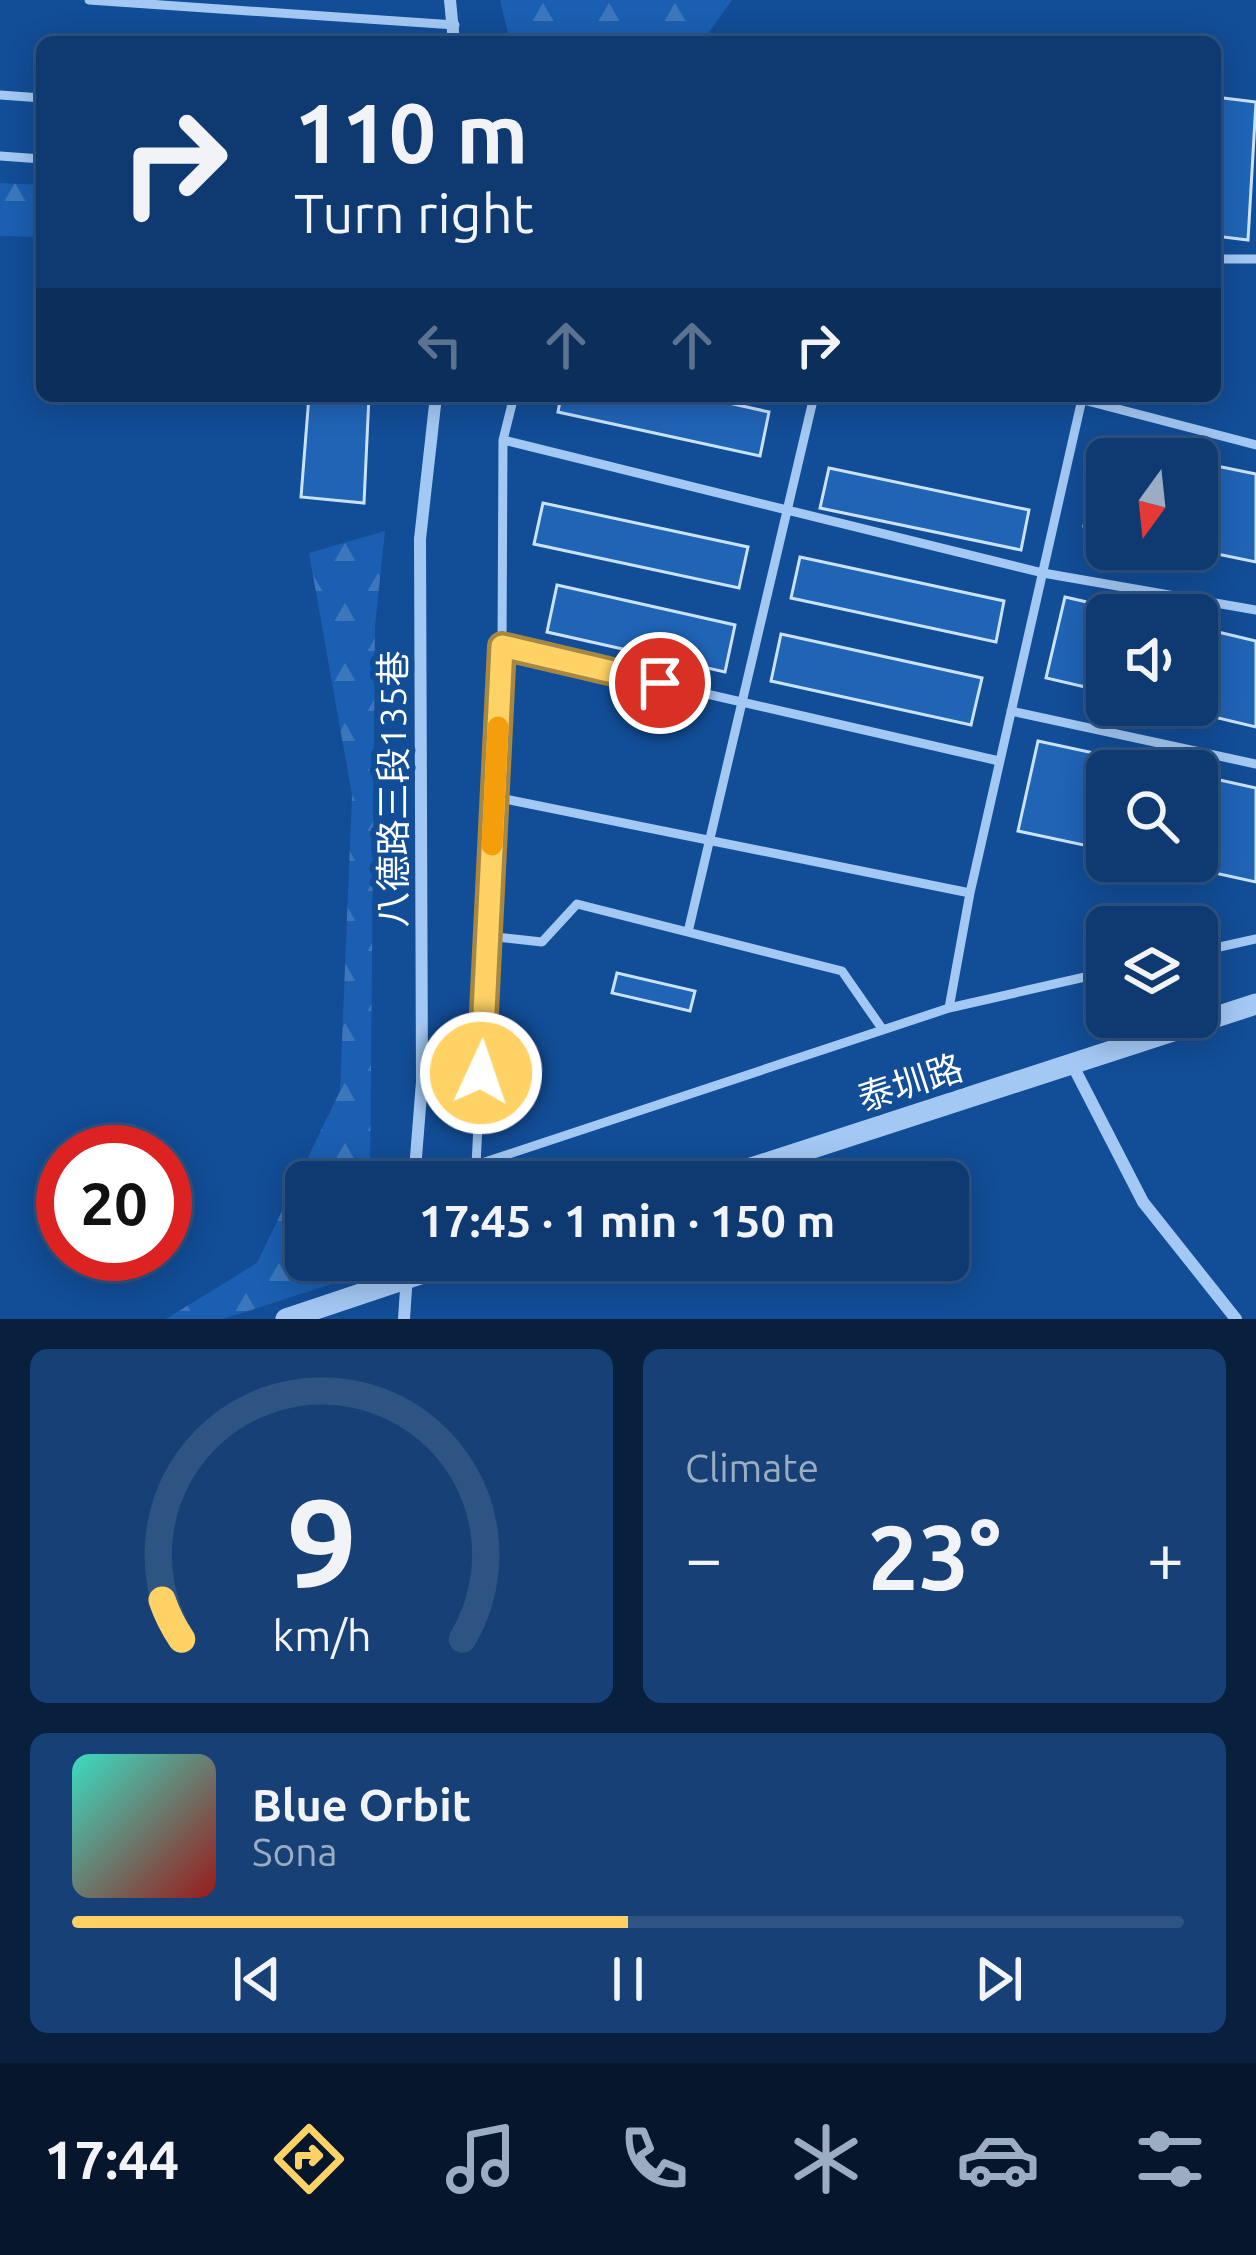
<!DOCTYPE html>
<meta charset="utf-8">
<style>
:root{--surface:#0e3a71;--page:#174176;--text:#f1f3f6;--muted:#9badc3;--line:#2e5484;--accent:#ffd265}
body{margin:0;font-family:Ubuntu,"Noto Sans TC",sans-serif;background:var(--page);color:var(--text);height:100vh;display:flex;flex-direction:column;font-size:45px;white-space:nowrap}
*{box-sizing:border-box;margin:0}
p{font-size:39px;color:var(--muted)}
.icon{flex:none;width:66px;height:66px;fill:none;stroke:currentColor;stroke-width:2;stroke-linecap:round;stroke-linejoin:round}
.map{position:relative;height:1319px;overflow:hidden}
.drawer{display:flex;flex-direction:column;gap:30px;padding:30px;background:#08203e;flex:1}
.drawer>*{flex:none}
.top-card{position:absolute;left:36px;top:36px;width:1185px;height:366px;border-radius:18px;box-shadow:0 6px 30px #0003,0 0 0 3px var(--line);background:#0e3a71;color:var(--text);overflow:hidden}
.needle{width:78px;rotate:195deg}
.buttons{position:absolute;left:1086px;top:438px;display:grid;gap:24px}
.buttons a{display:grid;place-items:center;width:132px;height:132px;border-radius:18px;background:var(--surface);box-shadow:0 6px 30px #0003,0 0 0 3px var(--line);font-size:60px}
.speed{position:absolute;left:36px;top:1125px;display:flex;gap:24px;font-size:60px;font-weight:700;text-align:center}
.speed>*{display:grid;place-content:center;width:156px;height:156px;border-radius:50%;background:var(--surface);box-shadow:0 6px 30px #0003,0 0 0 3px var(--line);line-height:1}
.speed .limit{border:18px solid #d22;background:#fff;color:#111}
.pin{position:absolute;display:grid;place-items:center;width:102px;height:102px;color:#fff;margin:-51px;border:6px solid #fff;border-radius:50%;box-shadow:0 3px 12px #0007}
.me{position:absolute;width:132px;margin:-66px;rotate:3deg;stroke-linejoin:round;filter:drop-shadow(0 0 9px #0008)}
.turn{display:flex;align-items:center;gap:42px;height:252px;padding:0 60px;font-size:54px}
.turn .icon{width:156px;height:156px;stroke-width:2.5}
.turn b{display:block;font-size:84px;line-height:102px}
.lanes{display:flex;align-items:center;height:114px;padding:0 60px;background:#0003;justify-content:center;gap:60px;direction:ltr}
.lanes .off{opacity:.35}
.big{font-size:90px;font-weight:600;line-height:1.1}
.drawer .tile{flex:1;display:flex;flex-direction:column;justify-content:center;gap:18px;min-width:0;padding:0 42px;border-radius:18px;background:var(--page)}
.drawer .dial{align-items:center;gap:0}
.dial svg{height:312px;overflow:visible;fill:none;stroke:var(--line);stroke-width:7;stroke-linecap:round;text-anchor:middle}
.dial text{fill:var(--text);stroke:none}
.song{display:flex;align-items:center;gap:36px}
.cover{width:144px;height:144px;border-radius:18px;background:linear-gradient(135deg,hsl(170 70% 55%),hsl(0 70% 35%))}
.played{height:12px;border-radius:6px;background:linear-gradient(90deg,var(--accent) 50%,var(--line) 50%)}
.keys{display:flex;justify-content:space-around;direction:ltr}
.heat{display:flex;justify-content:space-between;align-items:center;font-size:66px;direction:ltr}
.drawer .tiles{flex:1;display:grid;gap:30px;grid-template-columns:1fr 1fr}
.tile:last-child{grid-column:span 2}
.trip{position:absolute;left:285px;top:1161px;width:684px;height:120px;border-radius:18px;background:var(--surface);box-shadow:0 6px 30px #0003,0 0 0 3px var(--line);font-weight:600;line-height:120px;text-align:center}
.dock{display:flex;height:192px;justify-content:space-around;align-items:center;background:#06172d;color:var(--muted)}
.dock .icon{width:84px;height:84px}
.dock .selected{color:var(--accent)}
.dock b{font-size:54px;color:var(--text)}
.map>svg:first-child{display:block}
.forest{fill:url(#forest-firs)}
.building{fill:#2064b6;stroke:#cbe2fd;stroke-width:3}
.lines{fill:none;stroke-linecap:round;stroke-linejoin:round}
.service{stroke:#a3c8f3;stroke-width:9}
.minor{stroke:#a3c8f3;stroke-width:12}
.tertiary{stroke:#a3c8f3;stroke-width:21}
.route-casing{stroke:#a68842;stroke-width:30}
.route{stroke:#ffd265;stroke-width:21}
.slow{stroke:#f59e0b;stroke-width:21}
.labels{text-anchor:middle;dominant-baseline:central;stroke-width:12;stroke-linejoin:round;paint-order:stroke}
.street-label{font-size:36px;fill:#fff;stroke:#124d97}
</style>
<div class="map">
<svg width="1256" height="1319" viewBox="0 0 1256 1319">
<defs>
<pattern id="forest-firs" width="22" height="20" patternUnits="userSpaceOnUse" patternTransform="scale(3)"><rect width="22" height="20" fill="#1a5fb1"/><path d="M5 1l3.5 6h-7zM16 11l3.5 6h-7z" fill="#3c77bd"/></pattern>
</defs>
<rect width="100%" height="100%" fill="#124d97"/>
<path class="forest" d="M500 0H732L702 42H510Z
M0 183 42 185V237L0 236Z
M385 531 375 626 370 1182H306V1260H370L369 1272 223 1319H166L257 1263 340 1091 352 795 309 553Z"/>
<path class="building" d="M1215 97 1256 102 1248 240 1215 236Z
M309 396H369L364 503 301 497Z
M561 396H698L769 412 760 456 558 412Z
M1102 442 1184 459H1107V531L1084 526Z
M1197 462 1256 474V562L1193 549Z
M829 468 1029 510 1021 550 820 508Z
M543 503 748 547 739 588 534 544Z
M800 557 1004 601 996 642 791 598Z
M557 585 735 625 725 672 547 632Z
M1065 597 1144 615H1107V692L1046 678Z
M1197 627 1256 641V727L1164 705H1197Z
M781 634 982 678 971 725 771 681Z
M1038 741 1177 771H1107V850L1018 831Z
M1197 775 1256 788V882L1160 861H1197Z
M617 973 695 991 690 1011 612 993Z"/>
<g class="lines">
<path class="service" d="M89 0 455 25
M0 95 42 98
M0 156 42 159
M1215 259H1256
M514 396 503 440 502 647 476 1165 949 1008 1107 972
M1068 396 1256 445
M503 440 1043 573 1256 610
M502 647 999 761
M1011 711 1256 764
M495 797 970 893
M688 932 814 396
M488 936 542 942 577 904 842 971 883 1030
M1197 952 1256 939
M949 1008 970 893 1082 399"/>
<path class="minor" d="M450 0 454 42
M1072 1064 1143 1202 1236 1319
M414 1182 422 1082 420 539 436 396
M404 1319 408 1260"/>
<path class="tertiary" d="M708 1182 1256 1004
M286 1319 462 1260"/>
</g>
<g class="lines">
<defs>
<path id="route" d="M481 1073 502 646 660 683"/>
</defs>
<use href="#route" class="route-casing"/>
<use href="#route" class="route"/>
<path class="slow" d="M492 845 498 727"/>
</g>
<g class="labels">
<g class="street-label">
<text transform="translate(392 789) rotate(-90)">八德路三段135巷</text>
<text transform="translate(910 1082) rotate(-18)">泰圳路</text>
</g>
</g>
</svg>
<div class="buttons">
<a><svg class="needle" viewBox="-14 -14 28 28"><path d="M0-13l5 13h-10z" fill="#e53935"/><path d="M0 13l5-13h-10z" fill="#9badc3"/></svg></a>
<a><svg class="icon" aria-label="sound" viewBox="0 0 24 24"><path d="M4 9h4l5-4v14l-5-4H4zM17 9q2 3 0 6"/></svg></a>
<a><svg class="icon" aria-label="search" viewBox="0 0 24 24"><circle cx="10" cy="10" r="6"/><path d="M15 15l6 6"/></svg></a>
<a><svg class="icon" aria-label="layers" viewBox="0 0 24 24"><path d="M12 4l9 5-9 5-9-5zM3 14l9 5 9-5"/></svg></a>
</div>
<div class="speed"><div class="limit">20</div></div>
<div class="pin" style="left:660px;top:683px;background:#d93025"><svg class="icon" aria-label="arrive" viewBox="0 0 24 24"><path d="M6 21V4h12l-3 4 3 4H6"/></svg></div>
<svg class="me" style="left:481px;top:1073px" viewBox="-20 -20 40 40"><circle r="17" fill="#ffd265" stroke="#fff" stroke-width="3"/><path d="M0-11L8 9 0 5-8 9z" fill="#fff"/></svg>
<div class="trip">17:45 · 1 min · 150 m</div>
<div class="top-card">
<div class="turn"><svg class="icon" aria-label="right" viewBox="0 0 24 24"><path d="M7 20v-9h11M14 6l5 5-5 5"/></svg><div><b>110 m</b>Turn right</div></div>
<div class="lanes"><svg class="icon off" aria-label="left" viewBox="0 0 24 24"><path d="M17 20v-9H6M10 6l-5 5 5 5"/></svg><svg class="icon off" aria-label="ahead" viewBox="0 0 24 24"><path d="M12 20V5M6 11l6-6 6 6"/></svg><svg class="icon off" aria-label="ahead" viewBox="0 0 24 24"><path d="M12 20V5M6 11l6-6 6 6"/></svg><svg class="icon" aria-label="right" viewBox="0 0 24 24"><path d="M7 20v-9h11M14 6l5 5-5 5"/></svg></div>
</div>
</div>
<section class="drawer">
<div class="tiles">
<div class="tile dial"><svg viewBox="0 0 100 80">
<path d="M14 69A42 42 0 1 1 86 69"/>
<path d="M14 69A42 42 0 0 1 9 59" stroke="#ffd265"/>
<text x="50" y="56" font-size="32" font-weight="700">9</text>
<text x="50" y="72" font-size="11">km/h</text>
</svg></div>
<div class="tile"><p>Climate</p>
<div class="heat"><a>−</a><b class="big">23°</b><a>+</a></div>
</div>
<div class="tile">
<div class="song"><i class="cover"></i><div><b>Blue Orbit</b><p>Sona</p></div></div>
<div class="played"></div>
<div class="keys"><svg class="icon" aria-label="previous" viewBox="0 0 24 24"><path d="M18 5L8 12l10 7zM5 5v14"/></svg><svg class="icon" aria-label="pause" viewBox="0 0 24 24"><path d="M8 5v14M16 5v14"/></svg><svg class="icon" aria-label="next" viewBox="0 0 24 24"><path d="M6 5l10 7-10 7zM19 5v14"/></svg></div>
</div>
</div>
</section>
<nav class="dock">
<b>17:44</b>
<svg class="icon selected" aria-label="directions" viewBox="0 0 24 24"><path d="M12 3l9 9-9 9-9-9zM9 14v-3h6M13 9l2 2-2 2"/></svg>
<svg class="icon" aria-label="music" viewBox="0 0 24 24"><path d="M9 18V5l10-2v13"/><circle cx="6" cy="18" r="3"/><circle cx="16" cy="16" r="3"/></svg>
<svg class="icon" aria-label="phone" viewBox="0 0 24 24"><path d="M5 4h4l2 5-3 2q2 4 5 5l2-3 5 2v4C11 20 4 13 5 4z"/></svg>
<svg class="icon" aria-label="climate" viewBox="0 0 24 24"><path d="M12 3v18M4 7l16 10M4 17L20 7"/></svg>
<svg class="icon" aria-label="car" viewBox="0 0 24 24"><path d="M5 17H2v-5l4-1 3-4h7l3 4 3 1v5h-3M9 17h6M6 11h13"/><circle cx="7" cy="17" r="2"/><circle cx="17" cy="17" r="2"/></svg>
<svg class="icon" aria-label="filters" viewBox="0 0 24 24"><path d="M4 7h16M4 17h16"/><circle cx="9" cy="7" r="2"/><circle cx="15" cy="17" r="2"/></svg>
</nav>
